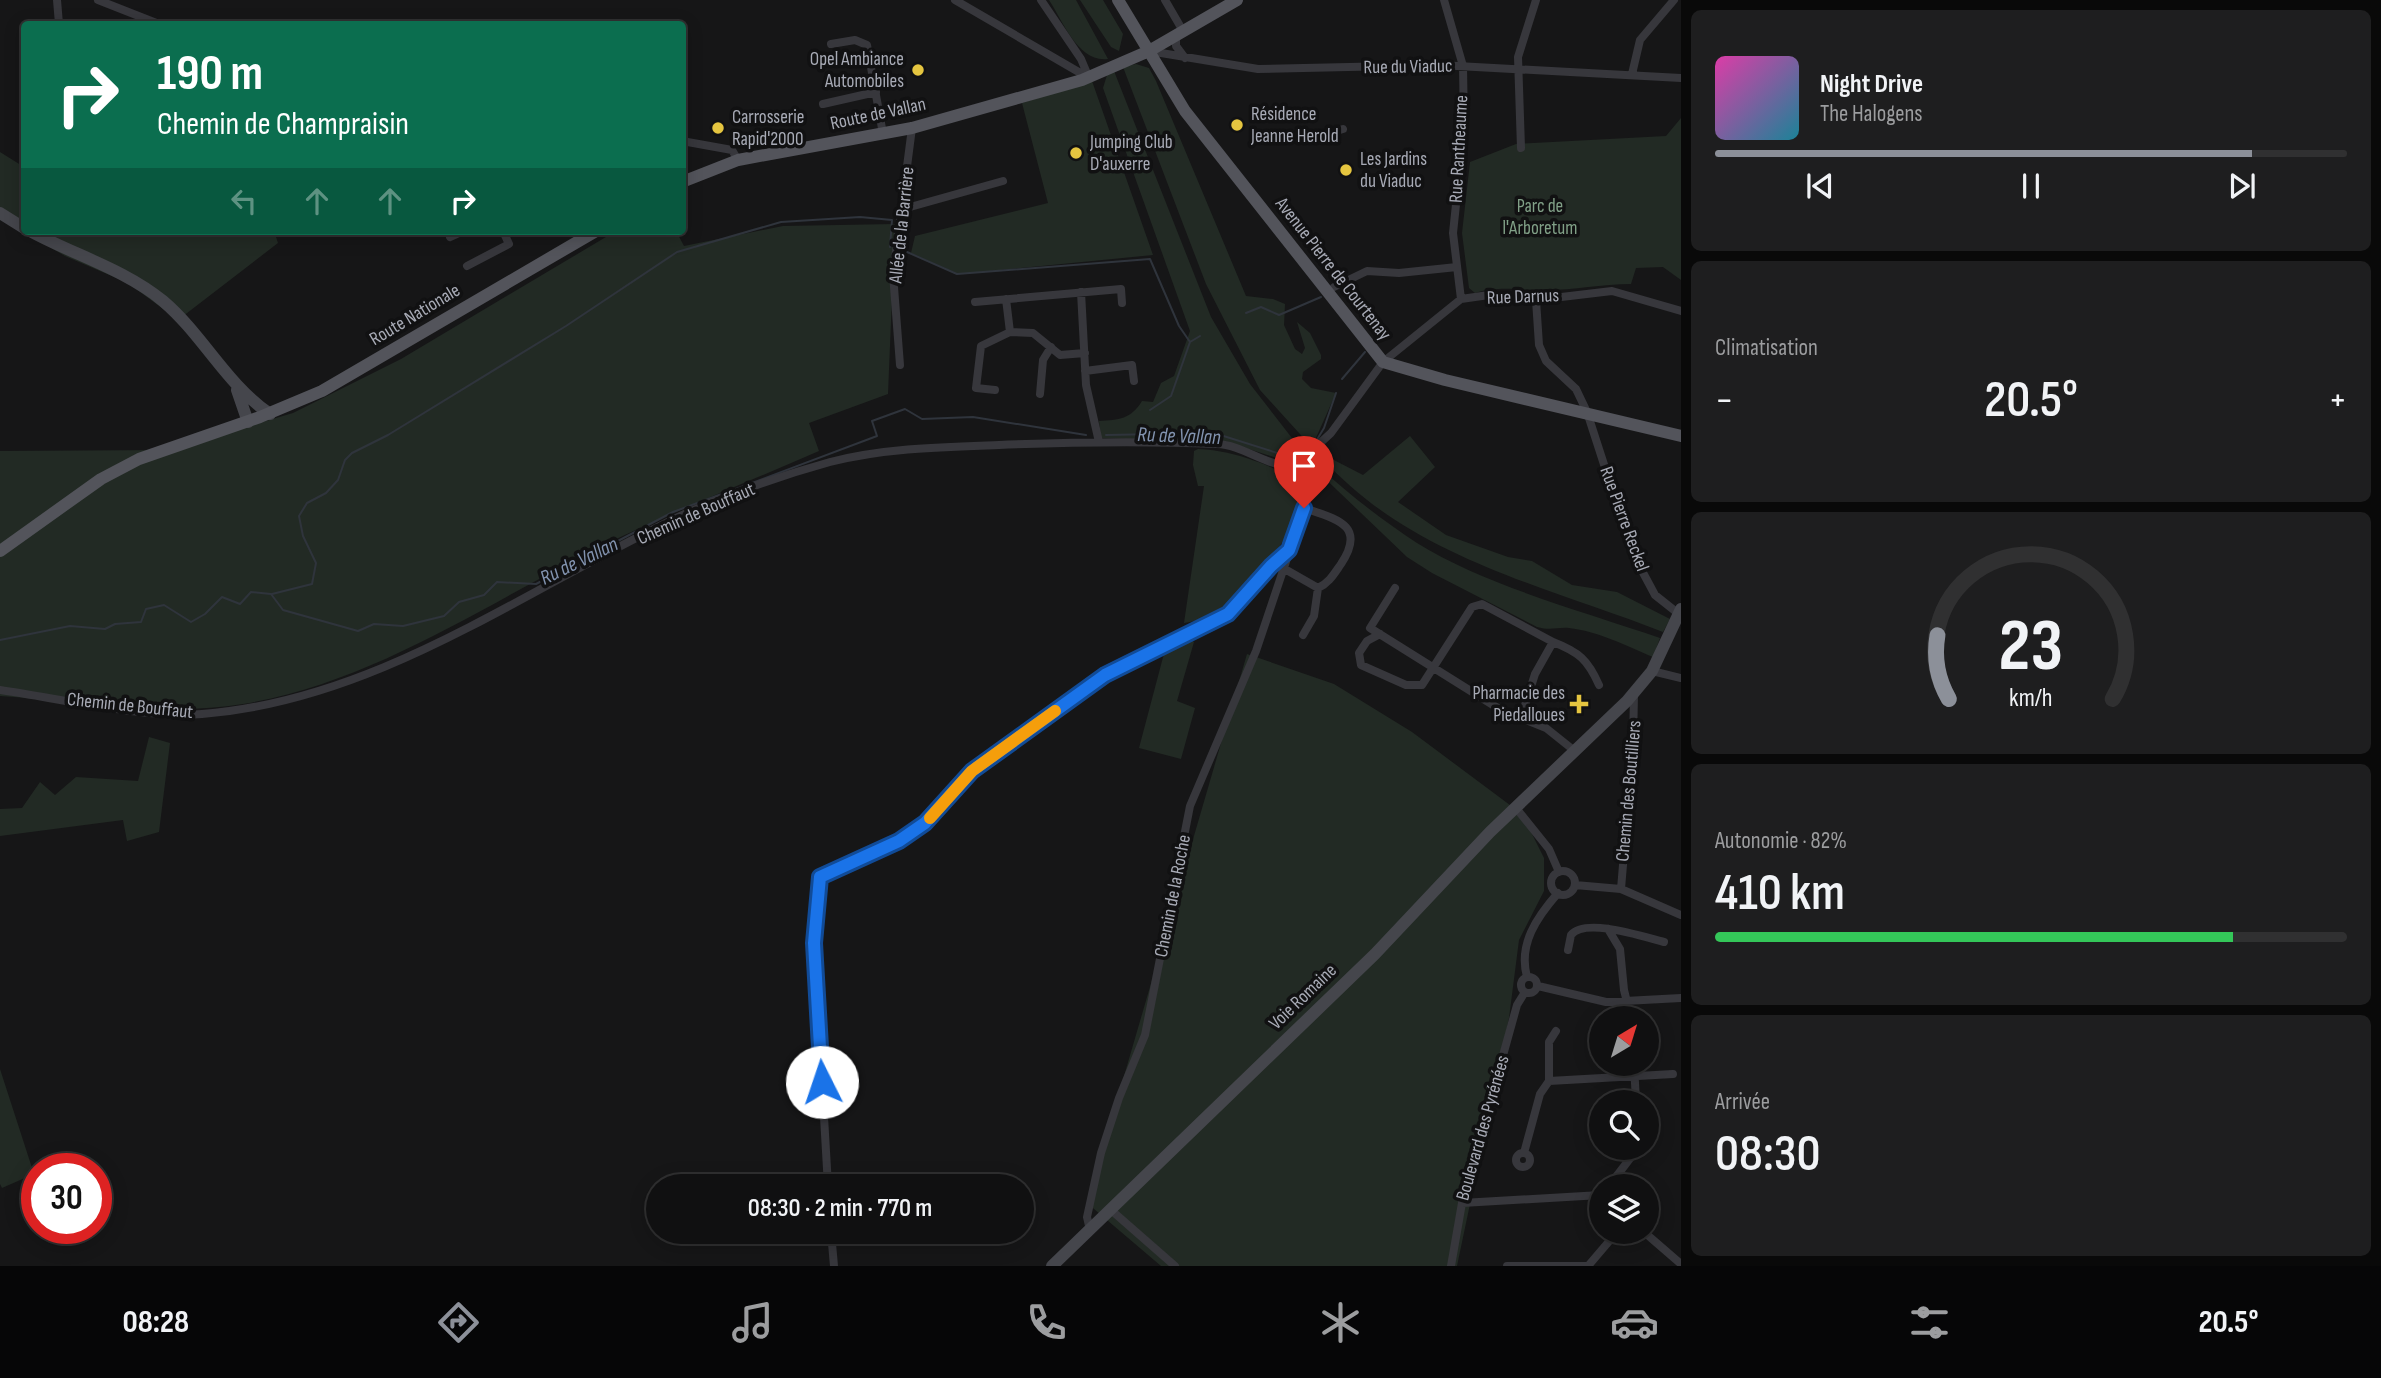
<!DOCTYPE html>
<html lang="fr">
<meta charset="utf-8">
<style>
:root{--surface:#101011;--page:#1e1e1f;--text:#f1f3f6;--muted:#9c9d9f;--line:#303031;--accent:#8c9099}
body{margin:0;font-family:"Sofia Sans Condensed",sans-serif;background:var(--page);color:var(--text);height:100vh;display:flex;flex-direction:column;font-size:26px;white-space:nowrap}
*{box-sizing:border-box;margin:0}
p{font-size:23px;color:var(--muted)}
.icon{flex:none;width:38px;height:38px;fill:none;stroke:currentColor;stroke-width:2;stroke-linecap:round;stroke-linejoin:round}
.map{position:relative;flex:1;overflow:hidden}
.side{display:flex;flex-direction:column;gap:10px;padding:10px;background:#090909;width:700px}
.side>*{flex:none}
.hud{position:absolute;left:21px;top:21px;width:665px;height:214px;border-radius:7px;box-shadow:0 4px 18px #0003,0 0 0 2px var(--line);background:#0b6e4f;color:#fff;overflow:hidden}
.needle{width:46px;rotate:38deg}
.buttons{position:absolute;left:1589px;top:1006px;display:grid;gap:14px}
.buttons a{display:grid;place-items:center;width:70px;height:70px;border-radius:50%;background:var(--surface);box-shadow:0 4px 18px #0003,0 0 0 2px var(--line);font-size:35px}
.speed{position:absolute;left:21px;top:1153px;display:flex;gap:14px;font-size:35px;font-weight:700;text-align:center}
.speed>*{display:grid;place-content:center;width:91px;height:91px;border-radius:50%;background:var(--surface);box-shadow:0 4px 18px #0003,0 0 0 2px var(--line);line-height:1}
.speed .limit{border:10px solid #d22;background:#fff;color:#111}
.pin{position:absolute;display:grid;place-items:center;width:60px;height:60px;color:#fff;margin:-72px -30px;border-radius:50% 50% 50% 0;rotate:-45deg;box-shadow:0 0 7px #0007}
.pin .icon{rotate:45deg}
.me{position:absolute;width:77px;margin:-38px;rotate:356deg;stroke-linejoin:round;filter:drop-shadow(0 0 5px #0008)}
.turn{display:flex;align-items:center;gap:24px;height:147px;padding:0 21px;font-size:32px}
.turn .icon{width:91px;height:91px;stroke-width:2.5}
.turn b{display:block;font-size:49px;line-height:60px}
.lanes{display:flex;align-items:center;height:66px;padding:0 21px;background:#0003;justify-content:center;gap:35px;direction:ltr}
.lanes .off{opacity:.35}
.big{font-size:52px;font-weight:600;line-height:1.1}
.side .widget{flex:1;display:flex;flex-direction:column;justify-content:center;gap:10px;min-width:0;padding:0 24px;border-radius:10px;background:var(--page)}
.side .dial{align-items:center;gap:0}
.dial svg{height:182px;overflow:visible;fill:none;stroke:var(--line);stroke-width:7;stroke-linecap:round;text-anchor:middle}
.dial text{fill:var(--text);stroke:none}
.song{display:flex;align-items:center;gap:21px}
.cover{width:84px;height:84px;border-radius:10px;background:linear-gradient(135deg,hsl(320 70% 55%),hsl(190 70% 35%))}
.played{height:7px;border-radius:4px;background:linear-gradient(90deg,var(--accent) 85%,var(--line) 85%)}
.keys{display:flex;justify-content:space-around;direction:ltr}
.heat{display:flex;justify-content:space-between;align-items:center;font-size:38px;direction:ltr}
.charge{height:10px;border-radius:5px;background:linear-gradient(90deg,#34c759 82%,var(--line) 0)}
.trip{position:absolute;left:646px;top:1174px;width:388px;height:70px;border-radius:35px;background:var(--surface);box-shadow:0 4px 18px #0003,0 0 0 2px var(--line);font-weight:600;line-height:70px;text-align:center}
.menu{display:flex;height:112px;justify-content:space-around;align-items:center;background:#060607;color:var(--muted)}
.menu .icon{width:49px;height:49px}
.menu .on{color:var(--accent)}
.menu b{font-size:32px;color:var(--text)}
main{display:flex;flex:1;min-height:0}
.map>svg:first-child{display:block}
.green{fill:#222a24}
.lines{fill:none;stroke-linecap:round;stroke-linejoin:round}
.stream{stroke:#2f343c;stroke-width:2}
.minor{stroke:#37373c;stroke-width:8}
.secondary{stroke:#45464c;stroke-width:12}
.primary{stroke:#53545b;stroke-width:12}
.route-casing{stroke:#114b97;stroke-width:18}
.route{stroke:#1a73e8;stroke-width:12}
.slow{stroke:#f59e0b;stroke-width:12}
.poi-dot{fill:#e5c540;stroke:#111112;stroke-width:2.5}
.labels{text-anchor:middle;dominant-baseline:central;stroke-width:7;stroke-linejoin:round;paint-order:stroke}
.poi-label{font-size:19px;fill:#a8abb6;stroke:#111112;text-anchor:start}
.street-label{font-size:19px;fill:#a8abb6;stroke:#111112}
.park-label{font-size:19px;fill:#81a087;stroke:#111112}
.water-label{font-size:21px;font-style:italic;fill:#8293af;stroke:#111112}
</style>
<main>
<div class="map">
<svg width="1681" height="1266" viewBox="0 0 1681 1266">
<rect width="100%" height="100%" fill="#161617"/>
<path class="green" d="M1049 0H1076L1108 59C1078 63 1063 21 1049 0Z
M1080 0H1103L1123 34 1119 51 1111 47Z
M1136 64 1149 68 1156 81 1246 296 1273 299 1285 304 1284 325 1295 349 1302 354 1305 348 1297 322 1310 333 1321 355V359L1303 372 1302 379 1311 388 1336 393 1315 440 1309 444 1260 390 1206 284 1123 67Z
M1114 71 1211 317 1250 384 1302 451 1286 461 1224 441 1101 438 1099 421C1119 420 1131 419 1142 401L1153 402 1161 383 1174 376 1190 331 1103 88 1107 75Z
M1092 81 1153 255 959 274 911 253 915 236 1048 203 1022 103Z
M1681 118V280L1663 267 1636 268 1631 284C1600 284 1570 291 1539 290 1514 290 1500 286 1475 293L1469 288 1462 233 1470 162 1516 144 1666 136Z
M0 152 24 167V231H274L278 243 178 320 128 283 65 256 0 218Z
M895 224 888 394 809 423 819 451C746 483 671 512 600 547 484 605 374 682 243 704 167 717 77 701 0 696V451L167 450 293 413 401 359 616 231H676L684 246 783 226Z
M1410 436 1435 467 1398 502 1446 535 1508 557 1532 561 1572 585 1617 592 1670 619 1663 632C1545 586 1411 557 1323 459L1330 458 1363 475Z
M1198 449C1219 450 1236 454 1255 461 1327 483 1292 536 1257 574 1234 599 1219 618 1184 623L1204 486H1198L1193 465 1194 451Z
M1316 464C1347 493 1382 520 1417 543 1486 586 1583 611 1660 638L1653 657C1627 646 1597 631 1569 628 1557 627 1551 631 1537 627L1432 573 1407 557 1314 468Z
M1187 636 1194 642 1177 701 1195 708 1181 759 1139 748 1166 646Z
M1247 654 1334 684 1412 732 1522 814 1544 858V891L1519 940 1509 1018 1457 1266H1161L1087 1203Z
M149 737 170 743 159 832 127 841 123 820 0 836V809L22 808 40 782 55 795 76 777 138 781Z
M0 1069 34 1174 2 1188 0 1184Z"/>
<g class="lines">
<path class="stream" d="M907 252 957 274 1150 259 1179 326 1190 342
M1246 313 1261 307 1279 315 1321 297
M1342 379 1365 352
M1150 410 1171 396 1190 342 1200 336
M1106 435 1214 433 1290 457 1303 454
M1315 443 1324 428 1336 393
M736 489 877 436 872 421 905 409 922 419 973 417 1086 435
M272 594 312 584 316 563 303 536 299 516 307 503 326 493 338 480 345 460 352 453 388 435 566 326 677 252 781 222 860 217 892 220 890 247
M0 640 70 626 105 629 115 624 141 622 146 609 164 605 191 622 205 614 222 597 240 604 251 592 271 594 283 610 358 631 374 624 403 626 444 616 459 602 484 595 497 582 536 584 673 512 727 492"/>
<path class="minor" d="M57 0 59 24
M98 0 159 24
M955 0 1089 78
M1041 0 1081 59 1089 78
M1165 0 1183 31
M1444 0 1463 66 1464 128 1453 233 1461 299
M1176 35V46L1185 58
M831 44 855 40 867 45 883 134
M1149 51 1258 69 1439 65 1681 78
M1632 74 1640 40 1674 0
M823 104 876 92
M1324 135 1343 129
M682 141 732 150 738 160
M1521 148 1518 57 1536 0
M903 209 1003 181
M450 237 463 231
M467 266 509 244 503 231
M1334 287 1367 271 1399 273 1457 267
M1081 292 1086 385 1099 442
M1006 299 1010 332
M1536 300 1539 345 1546 361 1576 389 1587 412 1633 554 1655 595 1679 614
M975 302 1121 289 1122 303
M900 365 893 274 912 128
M1085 371 1132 365 1134 381
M995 390 976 388 981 346 1010 332 1033 333 1060 355 1085 353
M1040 394 1043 360 1051 347
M1295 466 1331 433 1383 362 1461 299 1489 295 1536 300 1612 291 1681 311
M1283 568 1318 588C1329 583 1334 574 1341 564 1367 525 1336 519 1304 508
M1395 588 1370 628 1501 710 1546 728 1576 752
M1380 634 1367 641 1359 653 1361 665 1406 685H1422L1472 607 1482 604 1553 642
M1303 635 1314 616 1318 588
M1652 671 1681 678
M0 690C62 699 141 718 202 714 382 700 530 585 689 512 734 492 783 475 830 462 885 448 943 447 999 445 1072 442 1144 441 1217 444 1244 445 1268 468 1295 466
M1521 718 1535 674 1553 642C1579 652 1588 660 1599 685
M1516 808 1549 849 1559 872
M1551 883a12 12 0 1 1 24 0a12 12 0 1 1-24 0Z
M1575 885 1621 889 1681 915
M1621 889 1633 744 1634 694
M1608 929 1620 949 1624 990 1631 1018
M1568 950 1571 935C1585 917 1644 937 1664 942
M1521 985a8 8 0 1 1 16 0a8 8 0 1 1-16 0Z
M1527 977C1518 944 1537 917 1558 893
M1538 986 1606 1002 1681 998
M1634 1064 1636 1102
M1549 1081V1042L1556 1031
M1524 1153 1540 1094 1549 1081 1673 1074
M1516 1160a7 7 0 1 1 14 0a7 7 0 1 1-14 0Z
M828 1186 814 943 819 877 899 841 925 823 972 771 1105 675 1228 614 1271 566 1289 550
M1609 1186 1638 1148
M1462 1203 1601 1195
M1111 1210 1175 1266
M1090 1230 1087 1217 1101 1153 1119 1098 1145 1035 1190 806 1256 651 1304 508 1295 466
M831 1232 834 1266
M1644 1232 1681 1264
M1451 1266 1462 1203 1517 1005 1525 992
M1507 1266H1587
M1588 1266 1617 1232"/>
<path class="secondary" d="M0 213 24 228
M30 231C74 255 124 269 163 301 203 335 226 384 270 414
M237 390 248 422
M1052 1266 1375 954 1490 832 1627 701 1652 671 1681 609"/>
<path class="primary" d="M1118 0 1185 111 1383 362 1445 380 1681 436
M682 182 738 160 912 128 1082 80 1149 51 1237 0
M0 551 101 479 139 459 260 417 322 391 596 231"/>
</g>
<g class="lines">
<defs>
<path id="route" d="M822 1082 814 943 820 877 899 841 925 823 972 771 1105 675 1228 614 1271 566 1289 550 1304 508"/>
</defs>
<use href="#route" class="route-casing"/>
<use href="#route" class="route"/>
<path class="slow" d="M930 818 972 771 1055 711"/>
</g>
<g class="poi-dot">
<circle cx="918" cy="70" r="7"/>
<circle cx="1237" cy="125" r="7"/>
<circle cx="718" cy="128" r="7"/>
<circle cx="1076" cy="153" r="7"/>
<circle cx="1346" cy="170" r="7"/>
<path d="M1575.5 693.5h7v7h7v7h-7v7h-7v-7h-7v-7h7z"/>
</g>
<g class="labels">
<g class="poi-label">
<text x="904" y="59" text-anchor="end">Opel Ambiance<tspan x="904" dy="22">Automobiles</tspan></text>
<text x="1251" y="114">Résidence<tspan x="1251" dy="22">Jeanne Herold</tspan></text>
<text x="732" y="117">Carrosserie<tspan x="732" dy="22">Rapid'2000</tspan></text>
<text x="1090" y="142">Jumping Club<tspan x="1090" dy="22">D'auxerre</tspan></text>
<text x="1360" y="159">Les Jardins<tspan x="1360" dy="22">du Viaduc</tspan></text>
<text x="1565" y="693" text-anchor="end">Pharmacie des<tspan x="1565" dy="22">Piedalloues</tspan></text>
</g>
<g class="street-label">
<text transform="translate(1408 67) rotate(-1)">Rue du Viaduc</text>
<text transform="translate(878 114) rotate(-12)">Route de Vallan</text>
<text transform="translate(1459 149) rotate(-87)">Rue Rantheaume</text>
<text transform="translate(902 225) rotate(-84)">Allée de la Barrière</text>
<text transform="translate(1333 269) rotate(52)">Avenue Pierre de Courtenay</text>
<text transform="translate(1523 297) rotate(-2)">Rue Darnus</text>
<text transform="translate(415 315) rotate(-31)">Route Nationale</text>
<text transform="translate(696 514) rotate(-24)">Chemin de Bouffaut</text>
<text transform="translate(1624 519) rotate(70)">Rue Pierre Reckel</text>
<text transform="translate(130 706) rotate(6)">Chemin de Bouffaut</text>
<text transform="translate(1629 791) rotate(-85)">Chemin des Boutilliers</text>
<text transform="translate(1173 896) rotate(-79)">Chemin de la Roche</text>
<text transform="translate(1303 997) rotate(-44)">Voie Romaine</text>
<text transform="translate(1483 1128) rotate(-74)">Boulevard des Pyrénées</text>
</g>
<g class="park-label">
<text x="1540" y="206">Parc de<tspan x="1540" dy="22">l'Arboretum</tspan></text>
</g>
<g class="water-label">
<text transform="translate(1179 436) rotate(2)">Ru de Vallan</text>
<text transform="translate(579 561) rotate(-26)">Ru de Vallan</text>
</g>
</g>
</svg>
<div class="buttons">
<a><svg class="needle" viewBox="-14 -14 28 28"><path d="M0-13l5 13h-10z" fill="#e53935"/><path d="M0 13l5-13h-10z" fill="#9c9d9f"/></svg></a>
<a><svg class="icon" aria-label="search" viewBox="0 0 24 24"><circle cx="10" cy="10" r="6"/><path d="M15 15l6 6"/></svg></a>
<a><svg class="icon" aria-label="layers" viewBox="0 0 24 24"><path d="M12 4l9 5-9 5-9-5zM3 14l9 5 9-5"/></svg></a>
</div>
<div class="speed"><div class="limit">30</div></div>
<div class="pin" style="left:1304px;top:508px;background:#d93025"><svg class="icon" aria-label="arrive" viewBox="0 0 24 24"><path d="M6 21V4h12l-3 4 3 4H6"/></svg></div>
<svg class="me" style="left:822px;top:1082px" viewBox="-20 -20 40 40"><circle r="19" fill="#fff"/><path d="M0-13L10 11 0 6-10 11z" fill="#1a73e8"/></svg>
<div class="trip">08:30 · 2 min · 770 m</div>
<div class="hud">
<div class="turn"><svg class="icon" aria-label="right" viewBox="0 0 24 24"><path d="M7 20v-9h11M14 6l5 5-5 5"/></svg><div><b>190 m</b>Chemin de Champraisin</div></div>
<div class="lanes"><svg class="icon off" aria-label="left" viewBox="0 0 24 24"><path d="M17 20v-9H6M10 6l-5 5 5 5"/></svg><svg class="icon off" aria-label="ahead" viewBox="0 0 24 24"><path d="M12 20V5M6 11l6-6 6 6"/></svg><svg class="icon off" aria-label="ahead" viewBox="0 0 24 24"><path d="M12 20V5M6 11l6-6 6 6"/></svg><svg class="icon" aria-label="right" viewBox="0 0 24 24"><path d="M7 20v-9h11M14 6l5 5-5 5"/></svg></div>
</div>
</div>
<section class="side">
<div class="widget">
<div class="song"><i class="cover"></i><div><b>Night Drive</b><p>The Halogens</p></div></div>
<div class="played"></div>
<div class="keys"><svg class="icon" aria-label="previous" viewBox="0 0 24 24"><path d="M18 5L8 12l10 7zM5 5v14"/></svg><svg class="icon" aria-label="pause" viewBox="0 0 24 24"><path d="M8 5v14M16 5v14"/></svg><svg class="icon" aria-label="next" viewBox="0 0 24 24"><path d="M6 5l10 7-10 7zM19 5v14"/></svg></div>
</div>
<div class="widget"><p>Climatisation</p>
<div class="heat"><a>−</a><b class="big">20.5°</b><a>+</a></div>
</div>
<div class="widget dial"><svg viewBox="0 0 100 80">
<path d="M14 69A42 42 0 1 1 86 69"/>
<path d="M14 69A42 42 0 0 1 9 41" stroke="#8c9099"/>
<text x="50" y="56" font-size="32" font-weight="700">23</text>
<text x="50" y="72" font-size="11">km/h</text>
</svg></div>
<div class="widget"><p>Autonomie · 82%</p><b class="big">410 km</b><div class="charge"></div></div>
<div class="widget"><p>Arrivée</p><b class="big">08:30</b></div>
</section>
</main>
<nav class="menu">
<b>08:28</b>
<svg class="icon on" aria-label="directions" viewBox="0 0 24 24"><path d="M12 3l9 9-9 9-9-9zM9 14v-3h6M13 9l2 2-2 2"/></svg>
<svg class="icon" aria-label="music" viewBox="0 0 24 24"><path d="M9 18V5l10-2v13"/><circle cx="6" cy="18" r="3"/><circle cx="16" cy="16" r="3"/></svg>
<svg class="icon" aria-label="phone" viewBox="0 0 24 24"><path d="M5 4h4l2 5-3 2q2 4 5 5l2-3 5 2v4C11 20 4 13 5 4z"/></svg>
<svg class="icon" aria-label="climate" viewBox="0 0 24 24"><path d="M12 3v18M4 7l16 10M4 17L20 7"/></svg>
<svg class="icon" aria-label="car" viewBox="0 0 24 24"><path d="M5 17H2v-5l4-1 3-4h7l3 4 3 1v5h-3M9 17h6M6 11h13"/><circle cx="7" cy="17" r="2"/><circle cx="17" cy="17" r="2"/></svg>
<svg class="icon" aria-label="filters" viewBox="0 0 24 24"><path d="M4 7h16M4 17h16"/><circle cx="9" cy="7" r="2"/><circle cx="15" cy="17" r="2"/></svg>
<b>20.5°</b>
</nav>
